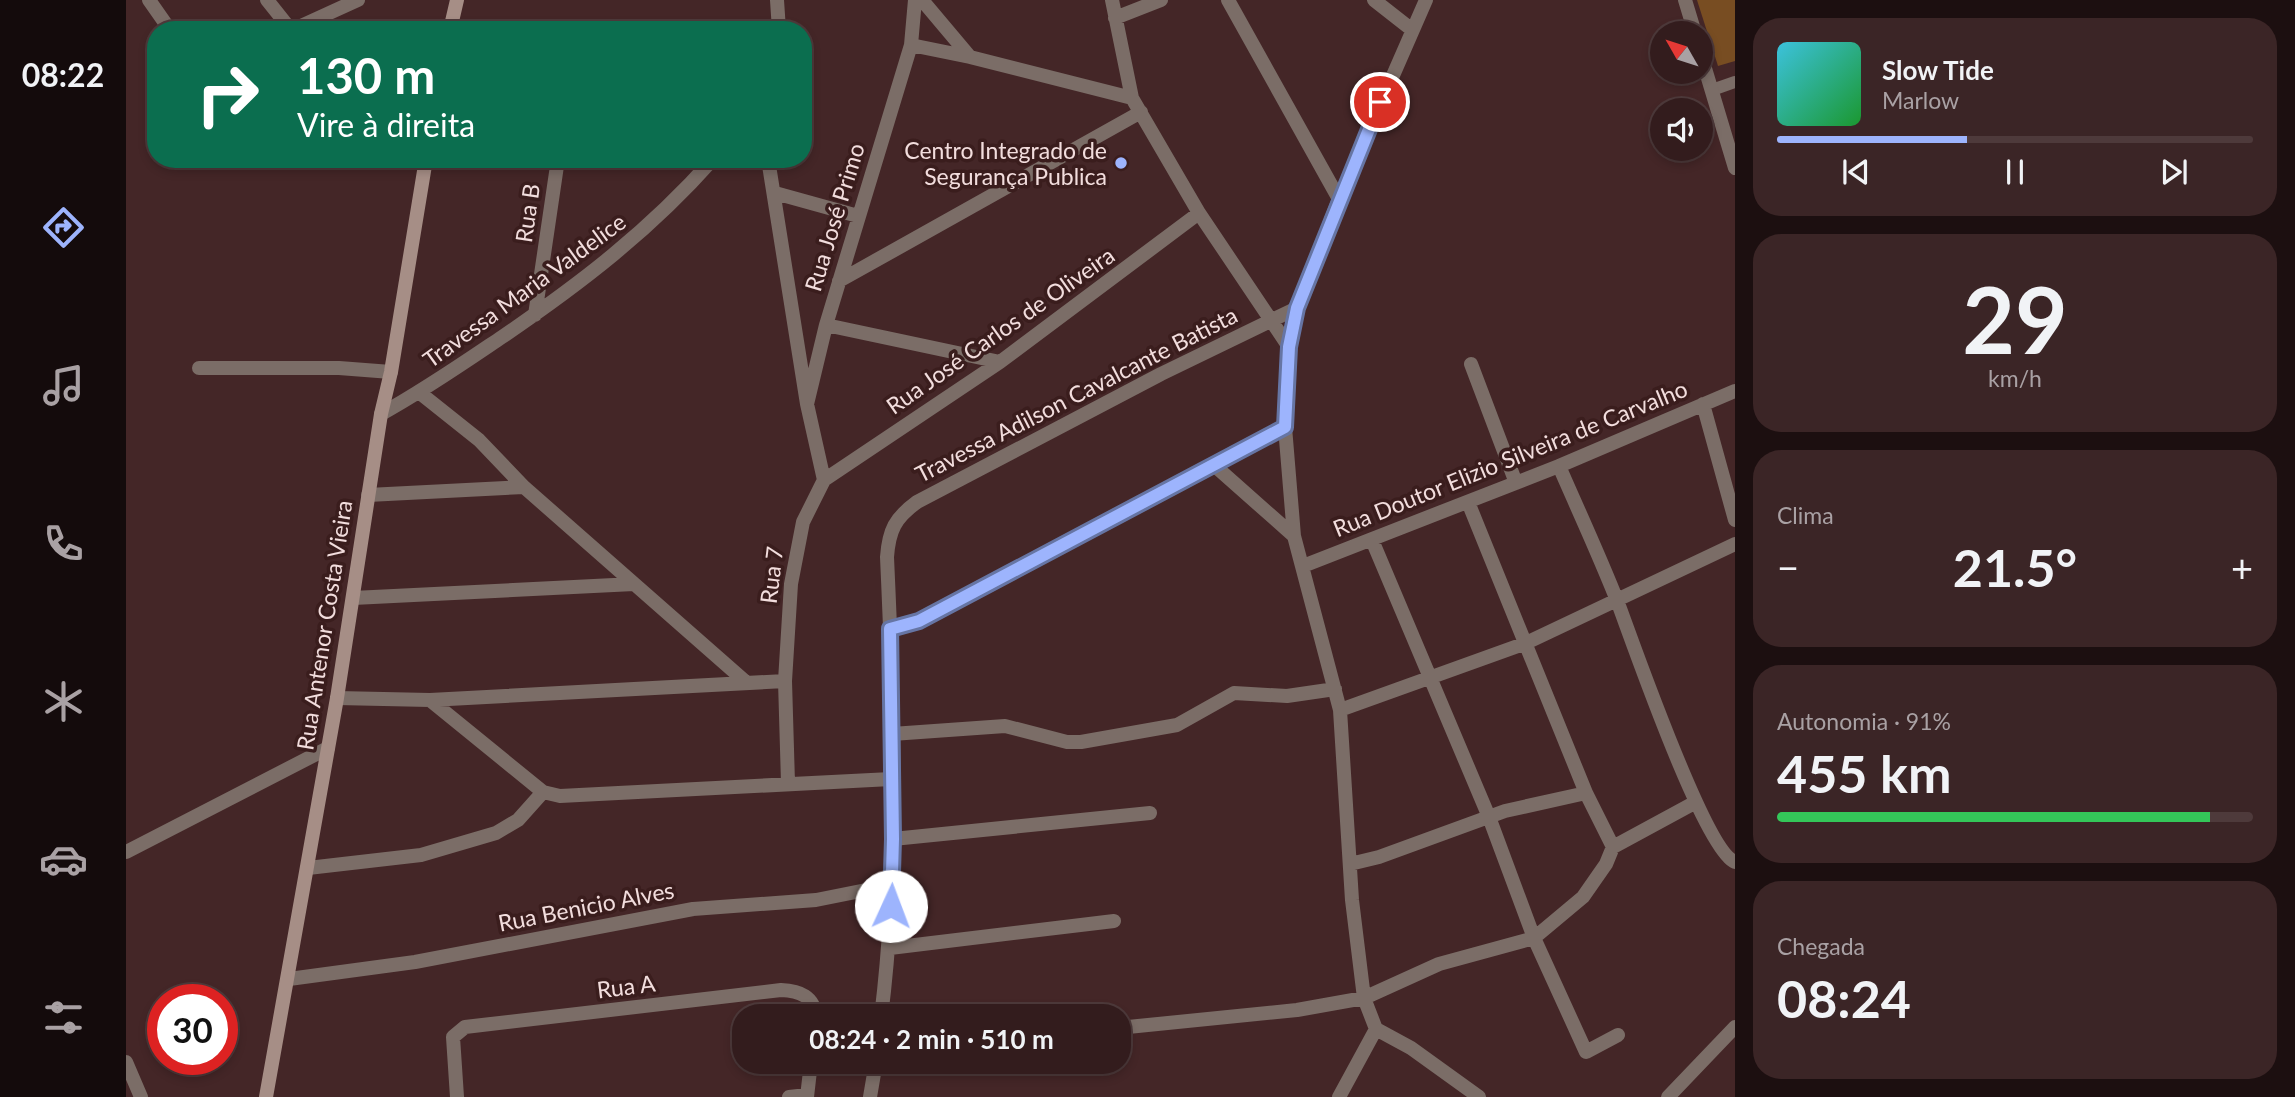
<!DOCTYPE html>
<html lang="pt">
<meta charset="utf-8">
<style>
:root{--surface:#331c1d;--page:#3b2526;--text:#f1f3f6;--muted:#a9a1a4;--line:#4e3a3b;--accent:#9db4fd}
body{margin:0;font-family:Lato,sans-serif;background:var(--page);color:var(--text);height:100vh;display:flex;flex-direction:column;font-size:26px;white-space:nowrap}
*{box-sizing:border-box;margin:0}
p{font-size:23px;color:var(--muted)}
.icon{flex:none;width:38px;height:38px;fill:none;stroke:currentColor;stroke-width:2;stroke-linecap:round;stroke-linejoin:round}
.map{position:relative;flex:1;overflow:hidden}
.drawer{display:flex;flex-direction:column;gap:18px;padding:18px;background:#1c0f10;width:560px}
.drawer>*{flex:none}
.top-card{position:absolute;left:21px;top:21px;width:665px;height:147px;border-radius:28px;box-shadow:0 4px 10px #0003,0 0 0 2px var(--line);background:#0b6e4f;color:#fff;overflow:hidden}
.needle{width:46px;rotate:309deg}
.controls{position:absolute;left:1524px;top:21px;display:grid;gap:14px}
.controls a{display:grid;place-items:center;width:63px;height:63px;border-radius:50%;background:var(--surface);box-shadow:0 4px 10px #0003,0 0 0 2px var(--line);font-size:35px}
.speed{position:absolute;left:21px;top:984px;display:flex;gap:14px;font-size:35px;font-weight:700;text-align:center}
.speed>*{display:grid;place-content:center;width:91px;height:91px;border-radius:50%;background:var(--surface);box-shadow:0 4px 10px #0003,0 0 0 2px var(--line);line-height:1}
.speed .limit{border:10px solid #d22;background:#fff;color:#111}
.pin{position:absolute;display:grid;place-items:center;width:60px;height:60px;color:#fff;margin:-30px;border:4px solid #fff;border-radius:50%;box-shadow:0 2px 7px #0007}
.me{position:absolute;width:77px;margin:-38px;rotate:2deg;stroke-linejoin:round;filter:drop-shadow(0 0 5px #0008)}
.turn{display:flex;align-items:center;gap:24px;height:147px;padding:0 35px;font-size:32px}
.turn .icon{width:91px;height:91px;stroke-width:2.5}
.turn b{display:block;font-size:49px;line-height:60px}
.big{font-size:52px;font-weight:700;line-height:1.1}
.drawer .tile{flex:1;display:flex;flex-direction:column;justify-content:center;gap:10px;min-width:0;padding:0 24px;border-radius:28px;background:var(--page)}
.drawer .dial{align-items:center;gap:0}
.dial b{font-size:91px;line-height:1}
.song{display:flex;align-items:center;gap:21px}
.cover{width:84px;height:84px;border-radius:10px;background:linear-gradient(135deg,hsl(190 70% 55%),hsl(130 70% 35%))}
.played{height:7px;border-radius:4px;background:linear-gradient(90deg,var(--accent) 40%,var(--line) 40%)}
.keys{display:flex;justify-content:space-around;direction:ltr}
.heat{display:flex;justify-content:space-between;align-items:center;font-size:38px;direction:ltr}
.charge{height:10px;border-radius:5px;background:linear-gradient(90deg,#34c759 91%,var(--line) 0)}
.trip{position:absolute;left:606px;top:1004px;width:399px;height:70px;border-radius:28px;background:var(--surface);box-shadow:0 4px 10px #0003,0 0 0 2px var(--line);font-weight:700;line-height:70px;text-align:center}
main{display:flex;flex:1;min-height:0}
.tab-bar{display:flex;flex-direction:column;width:126px;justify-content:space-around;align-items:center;background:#140b0c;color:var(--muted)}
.tab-bar .icon{width:49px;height:49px}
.tab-bar .selected{color:var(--accent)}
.tab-bar b{font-size:32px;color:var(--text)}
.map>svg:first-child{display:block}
.green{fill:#784d22}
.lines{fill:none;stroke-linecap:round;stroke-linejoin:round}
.pedestrian{stroke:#7b6d67;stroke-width:12}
.minor{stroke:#7b6d67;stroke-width:14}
.secondary{stroke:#a68e86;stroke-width:14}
.route-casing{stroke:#6675a4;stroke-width:18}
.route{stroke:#9db4fd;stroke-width:12}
.poi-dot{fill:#9db4fd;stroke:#3a1d1d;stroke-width:2.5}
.labels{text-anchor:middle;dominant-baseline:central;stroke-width:7;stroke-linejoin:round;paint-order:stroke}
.poi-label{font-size:23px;fill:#f2dddd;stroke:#3a1d1d;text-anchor:end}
.street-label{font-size:23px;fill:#f2dddd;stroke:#3a1d1d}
</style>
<main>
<nav class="tab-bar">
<b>08:22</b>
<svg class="icon selected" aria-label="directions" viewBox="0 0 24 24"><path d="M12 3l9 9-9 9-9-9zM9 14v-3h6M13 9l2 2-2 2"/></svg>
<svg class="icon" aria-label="music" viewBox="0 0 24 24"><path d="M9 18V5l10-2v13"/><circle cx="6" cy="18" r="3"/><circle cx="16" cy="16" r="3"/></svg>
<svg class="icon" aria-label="phone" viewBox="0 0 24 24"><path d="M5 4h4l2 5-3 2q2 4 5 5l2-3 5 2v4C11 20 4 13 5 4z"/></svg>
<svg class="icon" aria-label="climate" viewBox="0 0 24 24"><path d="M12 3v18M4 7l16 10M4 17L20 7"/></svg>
<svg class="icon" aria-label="car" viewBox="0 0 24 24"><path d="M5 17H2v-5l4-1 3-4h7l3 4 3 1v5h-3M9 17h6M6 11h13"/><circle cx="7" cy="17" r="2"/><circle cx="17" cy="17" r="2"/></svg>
<svg class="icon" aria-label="filters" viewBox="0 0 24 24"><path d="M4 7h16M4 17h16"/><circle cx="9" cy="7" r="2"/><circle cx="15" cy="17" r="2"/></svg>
</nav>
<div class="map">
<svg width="1609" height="1097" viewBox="0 0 1609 1097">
<rect width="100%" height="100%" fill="#442627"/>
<path class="green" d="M1571 0H1609V61L1592 66Z"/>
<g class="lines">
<path class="pedestrian" d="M1586 90 1609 82"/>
<path class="minor" d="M23 0 44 30
M141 0 165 30
M651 0 653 30
M796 0 844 57
M986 0 1006 98 1073 213 1163 347
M1102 0 1213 199
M1248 0 1285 29
M1559 0 1569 33
M989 18 1035 0
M166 30 232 0
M785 45 844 57 1006 98
M1575 55 1609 168
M642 159 681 404 698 480
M649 193 732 216
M713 281 1015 112
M409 315 432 159
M700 325 874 362
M1345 364 1390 483
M73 368H213L265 372
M294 393 353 440 398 487
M681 404 700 325 785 45 789 0
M1577 404 1609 520
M255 414C297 391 336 364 376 337 455 283 523 231 587 159
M1089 466 1168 536
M1433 466C1453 512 1474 557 1492 603 1507 643 1579 851 1609 862
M242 495 398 487 621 683
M1342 502 1460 793 1487 847
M1246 540 1363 817 1408 938 1460 1052 1492 1035
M1177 566 1433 466 1609 391
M227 598 508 584
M764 629 793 621 1159 427
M211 698 304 700 417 792 434 796 765 779
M304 700 659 681
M1214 710 1400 643 1609 544
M766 734 879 726 941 742H955L1051 725 1108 693 1161 696 1209 689
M662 783 659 681 665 584 677 522 698 480 874 362 1073 213
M767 839 1024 813
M0 852 202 748
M1224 864 1253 857 1379 811 1460 793
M182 868 295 855 370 833 392 820 417 792
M764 948 988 921
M163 979 289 962 567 909 690 900 765 885
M755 1017C774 865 768 709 761 557 763 530 769 518 791 502L1035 374 1171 308
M992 1028 1171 1010 1238 998 1313 964 1408 938 1457 897 1480 864 1487 847 1570 802
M1250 1029 1285 1048 1353 1097
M0 1062 15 1097
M331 1097 327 1037 339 1027 655 990C674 991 688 996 690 1017
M663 1097 681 1095
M681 1097 685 1062
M744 1097 750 1062
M1213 1097 1250 1029 1238 998 1226 900 1214 710 1168 536 1159 427 1163 347 1171 308 1213 199 1300 0
M1542 1097 1609 1027"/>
<path class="secondary" d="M324 30 331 0
M140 1097 211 698 255 414 265 372 300 159"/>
</g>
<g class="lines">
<defs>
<path id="route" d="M765 906 767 839 764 629 793 621 1159 427 1163 347 1171 308 1254 102"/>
</defs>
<use href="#route" class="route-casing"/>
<use href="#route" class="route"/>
</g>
<circle class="poi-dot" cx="995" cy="163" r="7"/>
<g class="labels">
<g class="poi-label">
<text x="981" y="150">Centro Integrado de<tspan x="981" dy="26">Segurança Publica</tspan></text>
</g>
<g class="street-label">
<text transform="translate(401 213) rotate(-82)">Rua B</text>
<text transform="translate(708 217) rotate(-73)">Rua José Primo</text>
<text transform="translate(398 290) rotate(-36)">Travessa Maria Valdelice</text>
<text transform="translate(874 330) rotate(-35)">Rua José Carlos de Oliveira</text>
<text transform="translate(950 394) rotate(-27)">Travessa Adilson Cavalcante Batista</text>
<text transform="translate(1384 458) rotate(-22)">Rua Doutor Elizio Silveira de Carvalho</text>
<text transform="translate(645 575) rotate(-83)">Rua 7</text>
<text transform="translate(198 625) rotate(-81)">Rua Antenor Costa Vieira</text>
<text transform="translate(460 906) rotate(-11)">Rua Benicio Alves</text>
<text transform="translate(500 986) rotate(-7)">Rua A</text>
</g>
</g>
</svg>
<div class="controls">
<a><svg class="needle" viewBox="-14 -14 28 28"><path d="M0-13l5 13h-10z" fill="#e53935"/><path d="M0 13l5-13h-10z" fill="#a9a1a4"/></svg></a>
<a><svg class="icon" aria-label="sound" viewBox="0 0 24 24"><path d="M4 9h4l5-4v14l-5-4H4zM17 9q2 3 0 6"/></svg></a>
</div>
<div class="speed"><div class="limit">30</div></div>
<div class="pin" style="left:1254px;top:102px;background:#d93025"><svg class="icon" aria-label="arrive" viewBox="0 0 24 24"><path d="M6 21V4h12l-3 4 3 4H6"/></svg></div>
<svg class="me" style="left:765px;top:906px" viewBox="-20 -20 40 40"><circle r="19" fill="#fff"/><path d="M0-13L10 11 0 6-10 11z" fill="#9db4fd"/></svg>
<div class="trip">08:24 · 2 min · 510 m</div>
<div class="top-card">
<div class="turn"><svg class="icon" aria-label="right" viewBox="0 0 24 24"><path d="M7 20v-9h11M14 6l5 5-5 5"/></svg><div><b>130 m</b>Vire à direita</div></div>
</div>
</div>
<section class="drawer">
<div class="tile">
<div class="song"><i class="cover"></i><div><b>Slow Tide</b><p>Marlow</p></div></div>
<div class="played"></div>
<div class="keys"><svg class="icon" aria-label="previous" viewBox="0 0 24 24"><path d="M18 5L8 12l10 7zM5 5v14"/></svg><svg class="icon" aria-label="pause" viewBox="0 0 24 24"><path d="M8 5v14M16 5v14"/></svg><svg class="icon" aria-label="next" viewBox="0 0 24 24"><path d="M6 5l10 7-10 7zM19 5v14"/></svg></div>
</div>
<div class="tile dial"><b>29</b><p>km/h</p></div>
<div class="tile"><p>Clima</p>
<div class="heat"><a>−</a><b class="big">21.5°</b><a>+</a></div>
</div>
<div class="tile"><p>Autonomia · 91%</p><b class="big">455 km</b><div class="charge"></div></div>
<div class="tile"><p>Chegada</p><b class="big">08:24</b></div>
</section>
</main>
